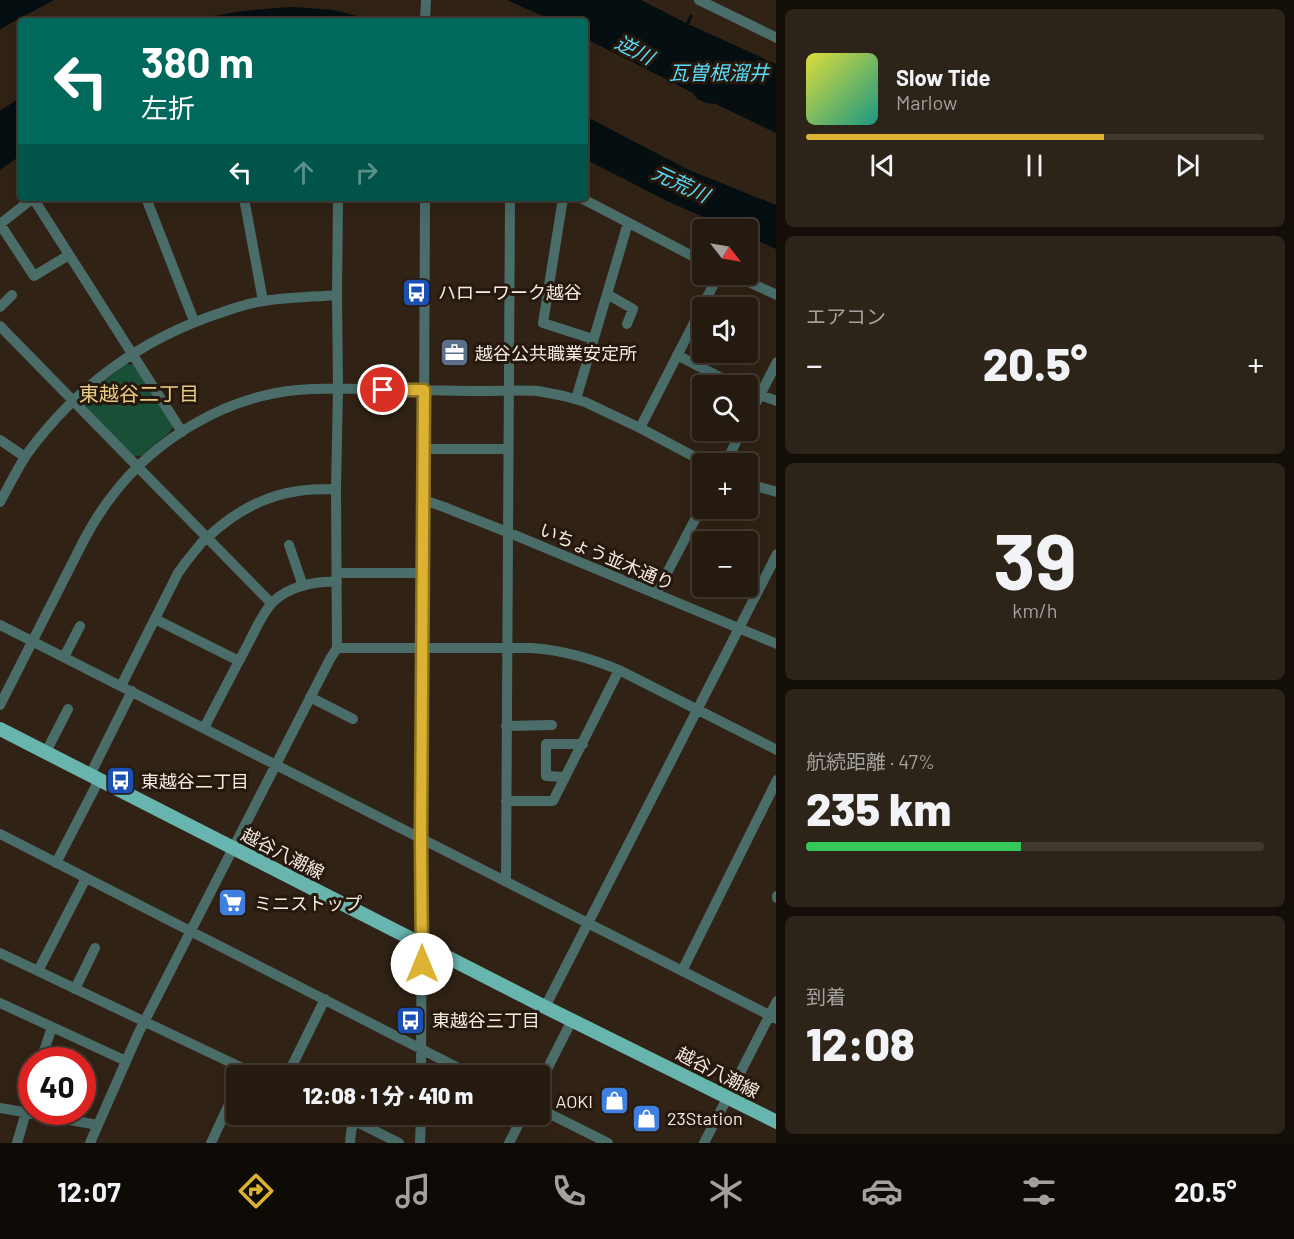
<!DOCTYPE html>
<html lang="ja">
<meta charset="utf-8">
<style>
:root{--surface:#241a10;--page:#2c2319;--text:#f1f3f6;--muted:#a3a19f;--line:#413830;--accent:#dcb233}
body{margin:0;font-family:Barlow,"Noto Sans JP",sans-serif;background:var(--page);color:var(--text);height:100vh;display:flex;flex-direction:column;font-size:22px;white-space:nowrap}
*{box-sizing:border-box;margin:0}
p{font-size:20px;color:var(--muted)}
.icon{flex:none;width:33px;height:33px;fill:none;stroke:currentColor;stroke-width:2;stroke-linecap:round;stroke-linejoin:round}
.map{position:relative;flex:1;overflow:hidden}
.panel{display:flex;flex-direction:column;gap:9px;padding:9px;background:#140e09;width:518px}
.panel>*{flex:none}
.banner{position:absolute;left:18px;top:18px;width:570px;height:183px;border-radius:6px;box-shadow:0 6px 24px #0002,0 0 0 2px var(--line);background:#00695c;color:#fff;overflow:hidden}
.needle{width:39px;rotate:121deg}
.buttons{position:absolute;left:692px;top:219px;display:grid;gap:12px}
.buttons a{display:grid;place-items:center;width:66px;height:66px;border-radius:6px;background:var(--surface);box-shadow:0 6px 24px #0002,0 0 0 2px var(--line);font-size:30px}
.speed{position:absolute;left:18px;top:1047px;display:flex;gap:12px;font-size:30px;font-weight:700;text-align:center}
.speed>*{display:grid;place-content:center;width:78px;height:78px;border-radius:50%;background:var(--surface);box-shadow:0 6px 24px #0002,0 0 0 2px var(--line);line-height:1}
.speed .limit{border:9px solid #d22;background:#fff;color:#111}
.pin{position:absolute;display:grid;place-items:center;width:51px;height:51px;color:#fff;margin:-26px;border:3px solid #fff;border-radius:50%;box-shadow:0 2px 6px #0007}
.me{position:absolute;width:66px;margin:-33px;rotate:0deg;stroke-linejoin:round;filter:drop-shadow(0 0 4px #0008)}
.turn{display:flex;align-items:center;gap:21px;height:126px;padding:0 24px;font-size:27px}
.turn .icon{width:78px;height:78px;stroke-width:2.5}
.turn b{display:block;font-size:42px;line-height:51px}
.lanes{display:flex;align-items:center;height:57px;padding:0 24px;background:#0003;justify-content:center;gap:30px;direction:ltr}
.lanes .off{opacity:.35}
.big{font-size:45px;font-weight:800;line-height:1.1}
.panel .card{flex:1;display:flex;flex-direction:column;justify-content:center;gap:9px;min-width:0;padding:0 21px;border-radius:9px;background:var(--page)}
.panel .dial{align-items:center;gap:0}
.dial b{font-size:78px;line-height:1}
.song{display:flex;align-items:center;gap:18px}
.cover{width:72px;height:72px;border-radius:9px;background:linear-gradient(135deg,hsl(60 70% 55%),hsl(170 70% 35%))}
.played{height:6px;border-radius:3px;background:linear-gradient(90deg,var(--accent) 65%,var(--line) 65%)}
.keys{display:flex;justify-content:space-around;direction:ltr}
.heat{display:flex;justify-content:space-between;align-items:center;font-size:33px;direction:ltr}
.charge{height:9px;border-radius:4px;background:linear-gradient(90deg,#34c759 47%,var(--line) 0)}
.trip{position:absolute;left:226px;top:1065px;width:324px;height:60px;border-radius:6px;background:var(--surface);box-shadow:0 6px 24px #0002,0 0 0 2px var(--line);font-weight:800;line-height:60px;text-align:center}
.tabs{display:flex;height:96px;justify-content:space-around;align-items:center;background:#0e0a06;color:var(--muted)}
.tabs .icon{width:42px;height:42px}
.tabs .active{color:var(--accent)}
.tabs b{font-size:27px;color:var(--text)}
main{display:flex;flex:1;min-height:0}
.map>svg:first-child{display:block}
.green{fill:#184f36}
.water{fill:#050f12}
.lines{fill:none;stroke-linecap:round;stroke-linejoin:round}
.stream{stroke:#050f12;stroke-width:3}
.minor{stroke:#4a6d6a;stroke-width:10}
.major{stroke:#68b5af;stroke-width:14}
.route-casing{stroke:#8f7421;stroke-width:15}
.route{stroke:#dcb233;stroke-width:10}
.labels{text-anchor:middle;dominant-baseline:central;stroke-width:6;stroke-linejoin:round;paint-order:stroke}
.poi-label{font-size:18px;fill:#f6ece4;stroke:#26180c;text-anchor:start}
.street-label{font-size:18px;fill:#f6ece4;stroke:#26180c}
.water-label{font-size:20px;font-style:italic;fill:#58dcfb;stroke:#26180c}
.neighbourhood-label{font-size:20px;fill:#e9cc81;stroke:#26180c}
</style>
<main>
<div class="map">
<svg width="777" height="1143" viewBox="0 0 777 1143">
<rect width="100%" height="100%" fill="#302215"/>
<path class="green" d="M126 364 134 365 173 426 170 432 141 456H133L83 405 84 397Z"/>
<path class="water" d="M0 0H54L9 24 0 30Z
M507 0H641L688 24 776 64V133L716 104 706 103 697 99 693 93 585 38V21H554Z
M292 7 334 10 376 21H194C226 12 259 9 292 7Z
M21 97V155L0 170V111Z
M585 116 689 170 776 205V249L747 236V230L732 229 669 202 585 159Z"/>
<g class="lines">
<path class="stream" d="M687 25 691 16"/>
<path class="minor" d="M699 0 777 38
M425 21 426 0
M33 198 182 432
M146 198 194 321
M244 198 263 301
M563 198 543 323 593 339
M581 198 702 261
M0 224 34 276 69 255
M0 224 33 198
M731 274 777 295
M607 294 633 309 627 324
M0 307 12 295
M0 326 271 603
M677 355 737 386
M747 391 759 397
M760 395 777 401
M576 399 628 223
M747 420 777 362
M640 428 719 274
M0 440 25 457
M424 449H508
M725 464 742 430
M747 482 756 486 777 492
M424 500 444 507 507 532 777 644
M0 502C9 486 17 469 27 454 76 387 141 339 220 313 234 308 249 303 264 301 288 297 313 297 337 295
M207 538C232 514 263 496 298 491 310 489 323 489 336 489
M289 545 303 586
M337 573H423
M656 594 702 506
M155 619 239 661
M0 625 777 1019
M337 648 336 489 338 389 337 295 338 198
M64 657 80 626
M121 686 178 573 186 562 206 537
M310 697 353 719
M0 705 85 538C93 523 102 509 112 496 155 439 225 397 297 390 332 386 370 390 406 390 432 390 457 391 483 391 501 391 520 390 538 391L564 396 585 402 640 428 708 464
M506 726 552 725
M204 728C218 701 232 674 247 646 254 633 262 613 273 602 289 586 315 581 337 582
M46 752 68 709
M90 775 132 691
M565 777 546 776V744H583
M506 801H553L619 670
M0 834 474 1076
M56 863 99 780
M506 882 510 198
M777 896V898
M0 953 259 1076
M38 971 86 878
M682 971 777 780
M75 989 95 948
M0 1003 126 1061
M545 1007 777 554
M41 1060 52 1027
M287 1076 325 999
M421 1076 425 198
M540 1083 572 1020
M0 1108 98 1125
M540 1109 608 1143
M341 1114 399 1143
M17 1143 32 1092
M90 1143 138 1034 330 659 337 648H532C563 650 590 658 619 670L777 750
M211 1143 237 1087
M350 1143 351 1132 354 1121
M420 1143 421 1114
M509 1143 524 1114
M704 1143 777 1001"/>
<path class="major" d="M0 729 545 1007 777 1122"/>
</g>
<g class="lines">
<defs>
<path id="route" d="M383 390H424L421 839 422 964"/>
</defs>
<use href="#route" class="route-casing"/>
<use href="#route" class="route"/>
</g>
<defs>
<symbol id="bus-square" viewBox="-11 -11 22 22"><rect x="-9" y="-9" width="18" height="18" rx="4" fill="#1a4fb4" stroke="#26180c"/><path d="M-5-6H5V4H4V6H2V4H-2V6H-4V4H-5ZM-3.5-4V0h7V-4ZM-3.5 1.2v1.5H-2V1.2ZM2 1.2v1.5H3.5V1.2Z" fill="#fff"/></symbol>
<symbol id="office-square" viewBox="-11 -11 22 22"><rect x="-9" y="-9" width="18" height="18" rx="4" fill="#5c6f8a" stroke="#26180c"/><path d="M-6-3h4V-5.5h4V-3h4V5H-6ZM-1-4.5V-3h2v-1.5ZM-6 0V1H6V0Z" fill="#fff"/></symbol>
<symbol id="supermarket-square" viewBox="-11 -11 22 22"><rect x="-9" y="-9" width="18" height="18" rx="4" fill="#3f7fe0" stroke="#26180c"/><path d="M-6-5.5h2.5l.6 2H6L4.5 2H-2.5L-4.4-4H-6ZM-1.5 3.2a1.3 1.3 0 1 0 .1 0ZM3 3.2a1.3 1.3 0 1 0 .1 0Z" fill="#fff"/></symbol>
<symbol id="shop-square" viewBox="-11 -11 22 22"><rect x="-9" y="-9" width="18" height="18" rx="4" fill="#3f7fe0" stroke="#26180c"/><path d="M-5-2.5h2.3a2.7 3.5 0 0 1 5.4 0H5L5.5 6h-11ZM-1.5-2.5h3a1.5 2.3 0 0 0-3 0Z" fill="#fff"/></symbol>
</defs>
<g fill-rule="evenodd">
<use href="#bus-square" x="400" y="276" width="33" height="33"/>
<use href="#office-square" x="438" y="336" width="33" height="33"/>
<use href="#bus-square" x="104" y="764" width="33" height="33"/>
<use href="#supermarket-square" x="216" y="886" width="33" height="33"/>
<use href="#bus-square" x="394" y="1004" width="33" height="33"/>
<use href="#shop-square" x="598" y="1084" width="33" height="33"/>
<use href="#shop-square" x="630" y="1102" width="33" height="33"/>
</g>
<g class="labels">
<g class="poi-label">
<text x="438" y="292">ハローワーク越谷</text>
<text x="475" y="353">越谷公共職業安定所</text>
<text x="141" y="781">東越谷二丁目</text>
<text x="254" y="903">ミニストップ</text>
<text x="432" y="1020">東越谷三丁目</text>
<text x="593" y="1101" text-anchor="end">AOKI</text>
<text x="667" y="1118">23Station</text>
</g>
<g class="street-label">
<text transform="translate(607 556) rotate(23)">いちょう並木通り</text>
<text transform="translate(283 853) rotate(27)">越谷八潮線</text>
<text transform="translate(718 1072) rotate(27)">越谷八潮線</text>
</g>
<g class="water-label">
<text transform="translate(635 49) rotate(27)">逆川</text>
<text x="719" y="72">瓦曽根溜井</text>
<text transform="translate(681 183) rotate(25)">元荒川</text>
</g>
<g class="neighbourhood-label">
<text x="139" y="393">東越谷二丁目</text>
</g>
</g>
</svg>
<div class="buttons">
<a><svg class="needle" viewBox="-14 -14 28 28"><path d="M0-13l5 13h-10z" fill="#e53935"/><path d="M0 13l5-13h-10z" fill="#a3a19f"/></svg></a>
<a><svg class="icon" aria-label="sound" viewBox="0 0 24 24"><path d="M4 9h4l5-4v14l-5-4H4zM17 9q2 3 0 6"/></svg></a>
<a><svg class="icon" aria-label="search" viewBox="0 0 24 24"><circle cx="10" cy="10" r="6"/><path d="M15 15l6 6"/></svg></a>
<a>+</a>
<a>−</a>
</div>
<div class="speed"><div class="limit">40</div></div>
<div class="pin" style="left:383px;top:390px;background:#d93025"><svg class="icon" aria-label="arrive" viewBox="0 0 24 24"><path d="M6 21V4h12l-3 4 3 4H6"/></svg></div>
<svg class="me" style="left:422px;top:964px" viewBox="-20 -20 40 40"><circle r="19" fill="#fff"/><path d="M0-13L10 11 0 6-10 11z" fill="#dcb233"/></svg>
<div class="trip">12:08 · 1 分 · 410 m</div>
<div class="banner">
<div class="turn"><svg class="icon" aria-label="left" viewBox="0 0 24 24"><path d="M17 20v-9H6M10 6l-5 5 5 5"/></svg><div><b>380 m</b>左折</div></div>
<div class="lanes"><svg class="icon" aria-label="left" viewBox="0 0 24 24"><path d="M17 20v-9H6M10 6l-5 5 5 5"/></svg><svg class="icon off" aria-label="ahead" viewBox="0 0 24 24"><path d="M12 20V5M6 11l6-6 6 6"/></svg><svg class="icon off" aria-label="right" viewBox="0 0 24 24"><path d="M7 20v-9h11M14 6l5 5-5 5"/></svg></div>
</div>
</div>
<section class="panel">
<div class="card">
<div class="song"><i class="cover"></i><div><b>Slow Tide</b><p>Marlow</p></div></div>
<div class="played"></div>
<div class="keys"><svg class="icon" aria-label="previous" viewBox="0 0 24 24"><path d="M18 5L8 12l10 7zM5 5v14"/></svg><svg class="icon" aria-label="pause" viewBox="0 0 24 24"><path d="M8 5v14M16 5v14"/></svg><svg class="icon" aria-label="next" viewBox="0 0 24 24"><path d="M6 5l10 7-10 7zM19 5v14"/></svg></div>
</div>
<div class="card"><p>エアコン</p>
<div class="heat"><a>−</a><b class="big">20.5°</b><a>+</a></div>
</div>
<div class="card dial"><b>39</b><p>km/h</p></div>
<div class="card"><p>航続距離 · 47%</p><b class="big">235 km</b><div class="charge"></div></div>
<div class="card"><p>到着</p><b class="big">12:08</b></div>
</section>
</main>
<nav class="tabs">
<b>12:07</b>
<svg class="icon active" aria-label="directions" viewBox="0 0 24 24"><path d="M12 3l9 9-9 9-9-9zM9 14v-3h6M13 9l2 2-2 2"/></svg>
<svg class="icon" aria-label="music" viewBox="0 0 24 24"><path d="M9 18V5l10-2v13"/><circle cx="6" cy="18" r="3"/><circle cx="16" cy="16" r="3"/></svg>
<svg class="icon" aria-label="phone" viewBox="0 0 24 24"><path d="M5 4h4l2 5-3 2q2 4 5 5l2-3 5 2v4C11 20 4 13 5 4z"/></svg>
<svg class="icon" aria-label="climate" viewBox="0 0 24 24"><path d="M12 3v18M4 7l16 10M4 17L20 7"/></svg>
<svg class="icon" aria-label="car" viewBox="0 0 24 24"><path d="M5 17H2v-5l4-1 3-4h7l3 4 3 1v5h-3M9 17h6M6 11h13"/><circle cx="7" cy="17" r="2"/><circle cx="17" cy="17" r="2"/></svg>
<svg class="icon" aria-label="filters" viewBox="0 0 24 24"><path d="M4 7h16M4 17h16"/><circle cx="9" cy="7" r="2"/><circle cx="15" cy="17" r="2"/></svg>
<b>20.5°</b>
</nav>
